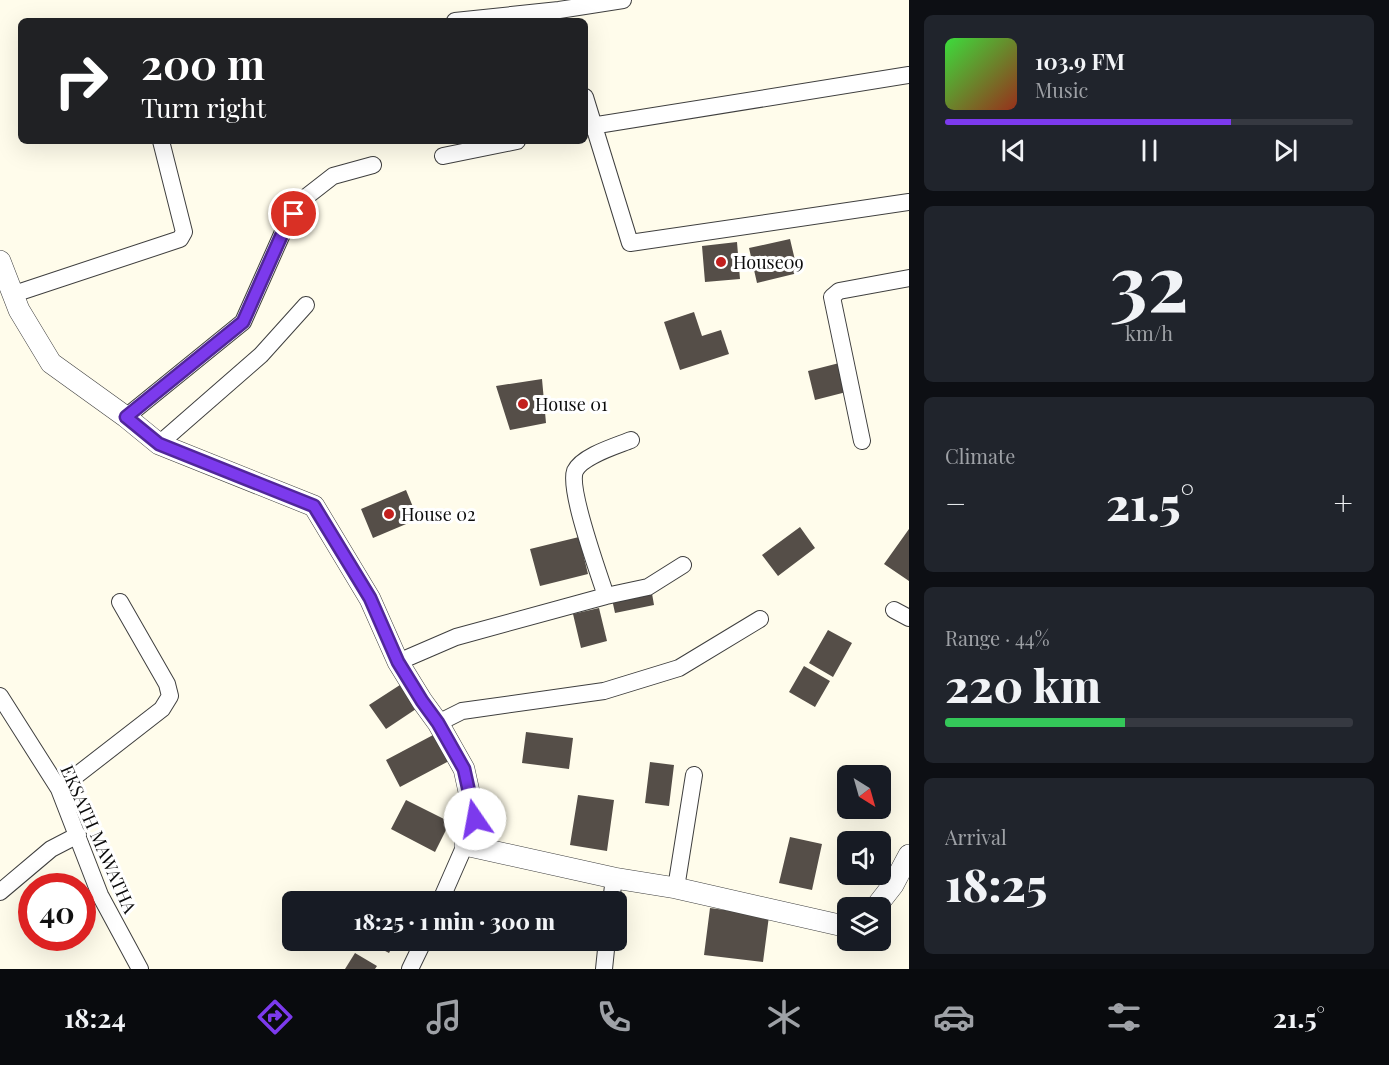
<!DOCTYPE html>
<meta charset="utf-8">
<style>
:root{--surface:#171b24;--page:#20242c;--text:#f1f3f6;--muted:#9ea1a6;--line:#363941;--accent:#7c3aed}
body{margin:0;font-family:"Playfair Display",serif;background:var(--page);color:var(--text);height:100vh;display:flex;flex-direction:column;font-size:22px;white-space:nowrap}
*{box-sizing:border-box;margin:0}
p{font-size:20px;color:var(--muted)}
.icon{flex:none;width:33px;height:33px;fill:none;stroke:currentColor;stroke-width:2;stroke-linecap:round;stroke-linejoin:round}
.map{position:relative;flex:1;overflow:hidden}
.details{display:flex;flex-direction:column;gap:15px;padding:15px;background:#0d0f14;width:480px}
.details>*{flex:none}
.guide{position:absolute;left:18px;top:18px;width:570px;height:126px;border-radius:9px;box-shadow:0 6px 24px #0002;background:#202124;color:#fff;overflow:hidden}
.needle{width:39px;rotate:143deg}
.fabs{position:absolute;left:837px;top:765px;display:grid;gap:12px}
.fabs a{display:grid;place-items:center;width:54px;height:54px;border-radius:9px;background:var(--surface);box-shadow:0 6px 24px #0002;font-size:30px}
.speed{position:absolute;left:18px;top:873px;display:flex;gap:12px;font-size:30px;font-weight:700;text-align:center}
.speed>*{display:grid;place-content:center;width:78px;height:78px;border-radius:50%;background:var(--surface);box-shadow:0 6px 24px #0002;line-height:1}
.speed .limit{border:9px solid #d22;background:#fff;color:#111}
.pin{position:absolute;display:grid;place-items:center;width:51px;height:51px;color:#fff;margin:-26px;border:3px solid #fff;border-radius:50%;box-shadow:0 2px 6px #0007}
.me{position:absolute;width:66px;margin:-33px;rotate:348deg;stroke-linejoin:round;filter:drop-shadow(0 0 4px #0008)}
.turn{display:flex;align-items:center;gap:21px;height:126px;padding:0 24px;font-size:27px}
.turn .icon{width:78px;height:78px;stroke-width:2.5}
.turn b{display:block;font-size:42px;line-height:51px}
.big{font-size:45px;font-weight:800;line-height:1.1}
.details .tile{flex:1;display:flex;flex-direction:column;justify-content:center;gap:9px;min-width:0;padding:0 21px;border-radius:9px;background:var(--page)}
.details .dial{align-items:center;gap:0}
.dial b{font-size:78px;line-height:1}
.song{display:flex;align-items:center;gap:18px}
.cover{width:72px;height:72px;border-radius:9px;background:linear-gradient(135deg,hsl(120 70% 55%),hsl(10 70% 35%))}
.played{height:6px;border-radius:3px;background:linear-gradient(90deg,var(--accent) 70%,var(--line) 70%)}
.keys{display:flex;justify-content:space-around;direction:ltr}
.heat{display:flex;justify-content:space-between;align-items:center;font-size:33px;direction:ltr}
.charge{height:9px;border-radius:4px;background:linear-gradient(90deg,#34c759 44%,var(--line) 0)}
.trip{position:absolute;left:282px;top:891px;width:345px;height:60px;border-radius:9px;background:var(--surface);box-shadow:0 6px 24px #0002;font-weight:800;line-height:60px;text-align:center}
.tab-bar{display:flex;height:96px;justify-content:space-around;align-items:center;background:#090b0e;color:var(--muted)}
.tab-bar .icon{width:42px;height:42px}
.tab-bar .active{color:var(--accent)}
.tab-bar b{font-size:27px;color:var(--text)}
main{display:flex;flex:1;min-height:0}
.map>svg:first-child{display:block}
.building{fill:#554e48}
.lines{fill:none;stroke-linecap:round;stroke-linejoin:round}
.minor-casing{stroke:#3f3f3f;stroke-width:18}
.tertiary-casing{stroke:#3f3f3f;stroke-width:22}
.minor{stroke:#fff;stroke-width:16}
.tertiary{stroke:#fff;stroke-width:21}
.route-casing{stroke:#51269a;stroke-width:15}
.route{stroke:#7c3aed;stroke-width:10}
.poi-dot{fill:#c2201e;stroke:#fff;stroke-width:2}
.labels{text-anchor:middle;dominant-baseline:central;stroke-width:6;stroke-linejoin:round;paint-order:stroke}
.poi-label{font-size:18px;fill:#0c0c0c;stroke:#fff;text-anchor:start}
.street-label{font-size:18px;fill:#0c0c0c;stroke:#fff}
</style>
<main>
<div class="map">
<svg width="909" height="969" viewBox="0 0 909 969">
<rect width="100%" height="100%" fill="#fffceb"/>
<path class="building" d="M790 239 798 273 757 283 749 248Z
M737 242 740 279 705 282 702 246Z
M694 312 702 336 721 330 729 354 680 370 664 322Z
M851 360 858 389 815 400 808 371Z
M542 379 546 423 510 430 496 386Z
M406 490 418 519 373 538 361 509Z
M800 527 815 548 778 576 762 555Z
M909 529V581L884 564Z
M579 537 588 574 540 586 530 549Z
M650 582 654 605 615 613 610 590Z
M599 608 607 641 581 648 573 614Z
M828 630 852 643 833 677 809 663Z
M804 666 830 681 815 707 789 692Z
M403 683 419 707 386 729 369 705Z
M526 732 573 738 569 769 522 763Z
M435 734 449 761 400 787 386 760Z
M650 762 674 765 669 806 645 803Z
M578 795 614 800 607 851 570 845Z
M406 800 450 822 435 852 391 829Z
M790 837 822 844 812 890 779 883Z
M710 908 769 916 763 962 704 955Z
M364 940H396L389 953Z
M355 953 377 966 375 969H345Z"/>
<g class="lines">
<defs>
<path id="minor" d="M455 21 559 10 623 0
M585 97 630 243 909 202
M585 127 909 75
M443 156 517 141
M14 294 180 239 184 232 161 141
M126 417 243 322 283 232 306 197 333 176 373 165
M862 441 832 297 839 291 909 278
M159 444 261 355 306 305
M606 596C599 574 568 490 575 471 582 456 616 446 631 440
M894 610 909 618
M398 662 456 637 606 596 648 587 683 565
M0 696 59 789 100 895 140 969
M438 723 462 711 604 691 679 668 760 619
M59 789 162 709 170 696 167 684 120 602
M676 888 694 775
M0 892 51 849 78 835
M440 902 465 845
M611 902 614 878
M410 969 424 940
M604 969 607 940"/>
<path id="tertiary" d="M0 261 19 310 51 363 126 417 159 444 314 506 370 599 398 662 422 701 438 723 464 769 475 819 465 845 614 878 676 888 848 927
M875 908 893 885 909 855"/>
</defs>
<use href="#minor" class="minor-casing"/>
<use href="#tertiary" class="tertiary-casing"/>
<use href="#minor" class="minor"/>
<use href="#tertiary" class="tertiary"/>
</g>
<g class="lines">
<defs>
<path id="route" d="M294 214 283 232 243 322 126 417 159 444 314 506 370 598 398 662 422 701 438 723 464 769 475 819"/>
</defs>
<use href="#route" class="route-casing"/>
<use href="#route" class="route"/>
</g>
<g class="poi-dot">
<circle cx="721" cy="262" r="6"/>
<circle cx="523" cy="404" r="6"/>
<circle cx="389" cy="514" r="6"/>
</g>
<g class="labels">
<g class="poi-label">
<text x="733" y="262">House09</text>
<text x="535" y="404">House 01</text>
<text x="401" y="514">House 02</text>
</g>
<g class="street-label">
<text transform="translate(99 839) rotate(66)">EKSATH MAWATHA</text>
</g>
</g>
</svg>
<div class="fabs">
<a><svg class="needle" viewBox="-14 -14 28 28"><path d="M0-13l5 13h-10z" fill="#e53935"/><path d="M0 13l5-13h-10z" fill="#9ea1a6"/></svg></a>
<a><svg class="icon" aria-label="sound" viewBox="0 0 24 24"><path d="M4 9h4l5-4v14l-5-4H4zM17 9q2 3 0 6"/></svg></a>
<a><svg class="icon" aria-label="layers" viewBox="0 0 24 24"><path d="M12 4l9 5-9 5-9-5zM3 14l9 5 9-5"/></svg></a>
</div>
<div class="speed"><div class="limit">40</div></div>
<div class="pin" style="left:294px;top:214px;background:#d93025"><svg class="icon" aria-label="arrive" viewBox="0 0 24 24"><path d="M6 21V4h12l-3 4 3 4H6"/></svg></div>
<svg class="me" style="left:475px;top:819px" viewBox="-20 -20 40 40"><circle r="19" fill="#fff"/><path d="M0-13L10 11 0 6-10 11z" fill="#7c3aed"/></svg>
<div class="trip">18:25 · 1 min · 300 m</div>
<div class="guide">
<div class="turn"><svg class="icon" aria-label="right" viewBox="0 0 24 24"><path d="M7 20v-9h11M14 6l5 5-5 5"/></svg><div><b>200 m</b>Turn right</div></div>
</div>
</div>
<section class="details">
<div class="tile">
<div class="song"><i class="cover"></i><div><b>103.9 FM</b><p>Music</p></div></div>
<div class="played"></div>
<div class="keys"><svg class="icon" aria-label="previous" viewBox="0 0 24 24"><path d="M18 5L8 12l10 7zM5 5v14"/></svg><svg class="icon" aria-label="pause" viewBox="0 0 24 24"><path d="M8 5v14M16 5v14"/></svg><svg class="icon" aria-label="next" viewBox="0 0 24 24"><path d="M6 5l10 7-10 7zM19 5v14"/></svg></div>
</div>
<div class="tile dial"><b>32</b><p>km/h</p></div>
<div class="tile"><p>Climate</p>
<div class="heat"><a>−</a><b class="big">21.5°</b><a>+</a></div>
</div>
<div class="tile"><p>Range · 44%</p><b class="big">220 km</b><div class="charge"></div></div>
<div class="tile"><p>Arrival</p><b class="big">18:25</b></div>
</section>
</main>
<nav class="tab-bar">
<b>18:24</b>
<svg class="icon active" aria-label="directions" viewBox="0 0 24 24"><path d="M12 3l9 9-9 9-9-9zM9 14v-3h6M13 9l2 2-2 2"/></svg>
<svg class="icon" aria-label="music" viewBox="0 0 24 24"><path d="M9 18V5l10-2v13"/><circle cx="6" cy="18" r="3"/><circle cx="16" cy="16" r="3"/></svg>
<svg class="icon" aria-label="phone" viewBox="0 0 24 24"><path d="M5 4h4l2 5-3 2q2 4 5 5l2-3 5 2v4C11 20 4 13 5 4z"/></svg>
<svg class="icon" aria-label="climate" viewBox="0 0 24 24"><path d="M12 3v18M4 7l16 10M4 17L20 7"/></svg>
<svg class="icon" aria-label="car" viewBox="0 0 24 24"><path d="M5 17H2v-5l4-1 3-4h7l3 4 3 1v5h-3M9 17h6M6 11h13"/><circle cx="7" cy="17" r="2"/><circle cx="17" cy="17" r="2"/></svg>
<svg class="icon" aria-label="filters" viewBox="0 0 24 24"><path d="M4 7h16M4 17h16"/><circle cx="9" cy="7" r="2"/><circle cx="15" cy="17" r="2"/></svg>
<b>21.5°</b>
</nav>
